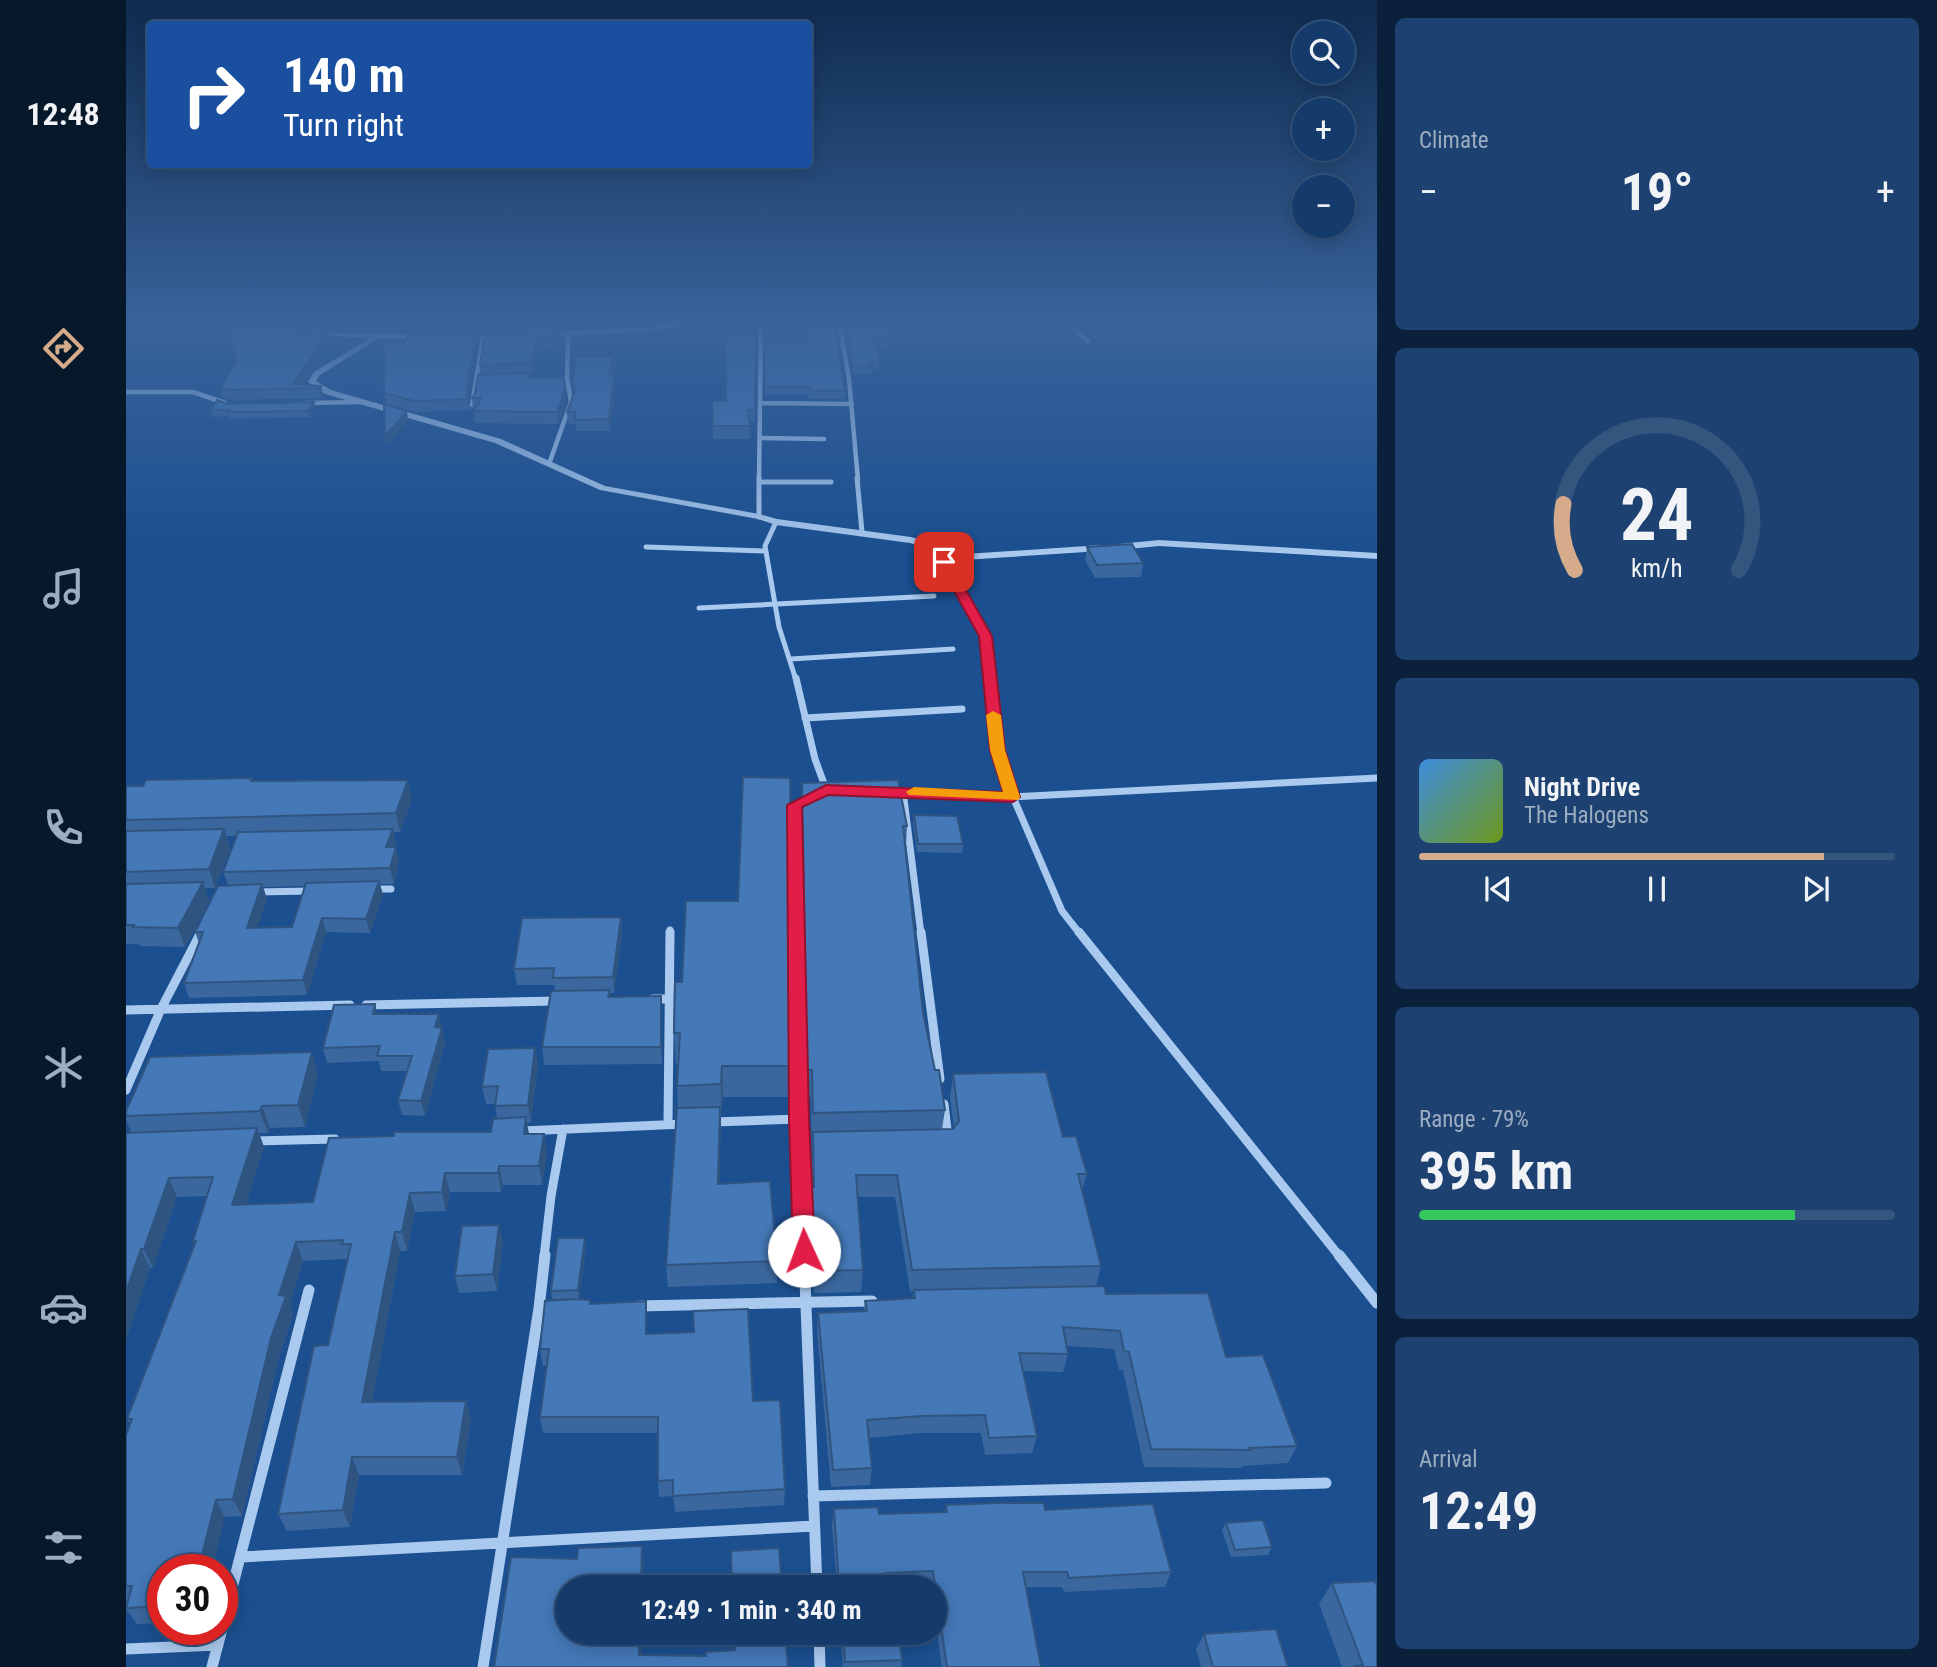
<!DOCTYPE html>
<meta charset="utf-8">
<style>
:root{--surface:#143b6b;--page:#1d4271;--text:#f1f3f6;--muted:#9dadc1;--line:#33557e;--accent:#d6ab8b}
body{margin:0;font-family:"Roboto Condensed",sans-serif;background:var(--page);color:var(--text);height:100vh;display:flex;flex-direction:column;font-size:26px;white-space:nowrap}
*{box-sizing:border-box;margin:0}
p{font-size:23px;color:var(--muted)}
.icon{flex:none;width:38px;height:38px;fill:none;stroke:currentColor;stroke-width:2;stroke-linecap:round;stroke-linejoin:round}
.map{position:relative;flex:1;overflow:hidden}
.drawer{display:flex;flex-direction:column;gap:18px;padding:18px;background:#0b203b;width:560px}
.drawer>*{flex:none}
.guide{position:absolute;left:21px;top:21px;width:665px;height:147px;border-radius:7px;box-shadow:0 4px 18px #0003,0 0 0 2px var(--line);background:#1a4fa0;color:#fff;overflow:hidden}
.tools{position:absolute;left:1166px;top:21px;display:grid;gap:14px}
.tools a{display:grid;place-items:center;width:63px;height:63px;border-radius:50%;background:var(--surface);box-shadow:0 4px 18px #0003,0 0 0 2px var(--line);font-size:35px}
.speed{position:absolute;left:21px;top:1554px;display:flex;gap:14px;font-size:35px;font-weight:700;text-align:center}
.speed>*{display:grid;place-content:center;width:91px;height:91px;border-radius:50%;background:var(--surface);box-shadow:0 4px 18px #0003,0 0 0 2px var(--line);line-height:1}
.speed .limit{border:10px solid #d22;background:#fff;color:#111}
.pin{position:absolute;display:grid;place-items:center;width:60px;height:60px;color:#fff;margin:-30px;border-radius:14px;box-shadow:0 4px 10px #0006}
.me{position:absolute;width:77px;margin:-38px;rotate:358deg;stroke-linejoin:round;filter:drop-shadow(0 0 5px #0008)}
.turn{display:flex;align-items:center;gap:24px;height:147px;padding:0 21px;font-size:32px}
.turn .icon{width:91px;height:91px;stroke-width:2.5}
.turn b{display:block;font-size:49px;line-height:60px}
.big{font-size:52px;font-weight:700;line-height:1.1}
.drawer .widget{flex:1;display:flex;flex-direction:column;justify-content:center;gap:10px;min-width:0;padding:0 24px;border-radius:10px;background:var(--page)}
.drawer .dial{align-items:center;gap:0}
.dial svg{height:182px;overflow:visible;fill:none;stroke:var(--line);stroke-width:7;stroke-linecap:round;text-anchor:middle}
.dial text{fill:var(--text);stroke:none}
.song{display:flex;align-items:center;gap:21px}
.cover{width:84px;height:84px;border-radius:10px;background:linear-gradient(135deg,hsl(210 70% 55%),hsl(80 70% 35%))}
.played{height:7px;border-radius:4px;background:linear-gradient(90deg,var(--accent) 85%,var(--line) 85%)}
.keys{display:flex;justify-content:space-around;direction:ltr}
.heat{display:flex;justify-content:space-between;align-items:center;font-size:38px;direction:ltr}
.charge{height:10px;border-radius:5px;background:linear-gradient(90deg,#34c759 79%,var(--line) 0)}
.trip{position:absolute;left:429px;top:1575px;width:392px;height:70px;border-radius:35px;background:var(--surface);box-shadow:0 4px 18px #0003,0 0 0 2px var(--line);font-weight:700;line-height:70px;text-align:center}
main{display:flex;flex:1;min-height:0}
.dock{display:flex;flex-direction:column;width:126px;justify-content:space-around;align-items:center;background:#08182b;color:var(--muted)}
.dock .icon{width:49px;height:49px}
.dock .current{color:var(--accent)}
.dock b{font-size:32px;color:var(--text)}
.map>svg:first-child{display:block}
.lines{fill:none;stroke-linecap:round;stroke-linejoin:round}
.minor-far4{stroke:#a9c9ee;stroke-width:4.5}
.minor-far3{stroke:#a9c9ee;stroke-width:5}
.minor-far2{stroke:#a9c9ee;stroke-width:7}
.minor-far1{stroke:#a9c9ee;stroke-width:9}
.minor{stroke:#a9c9ee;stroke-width:11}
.tertiary{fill:#a9c9ee;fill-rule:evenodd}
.wall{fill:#3a679d;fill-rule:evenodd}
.shaded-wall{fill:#305480}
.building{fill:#4478b7;stroke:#305480;stroke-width:2}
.route{fill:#e11d48;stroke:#92132f;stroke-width:2}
.slow{fill:#f59e0b}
</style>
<main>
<nav class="dock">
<b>12:48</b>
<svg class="icon current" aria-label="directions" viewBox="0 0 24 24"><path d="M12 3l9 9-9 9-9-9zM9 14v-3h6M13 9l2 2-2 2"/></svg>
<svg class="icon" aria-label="music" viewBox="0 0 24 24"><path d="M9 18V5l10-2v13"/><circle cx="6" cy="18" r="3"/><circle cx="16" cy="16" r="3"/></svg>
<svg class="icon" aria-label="phone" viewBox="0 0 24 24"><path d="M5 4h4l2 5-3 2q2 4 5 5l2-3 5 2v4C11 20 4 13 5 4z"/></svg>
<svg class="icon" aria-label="climate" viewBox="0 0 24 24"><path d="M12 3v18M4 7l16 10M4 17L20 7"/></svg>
<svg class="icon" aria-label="car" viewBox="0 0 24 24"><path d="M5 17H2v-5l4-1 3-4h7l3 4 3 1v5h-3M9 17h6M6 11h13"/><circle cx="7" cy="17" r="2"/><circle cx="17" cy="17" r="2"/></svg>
<svg class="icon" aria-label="filters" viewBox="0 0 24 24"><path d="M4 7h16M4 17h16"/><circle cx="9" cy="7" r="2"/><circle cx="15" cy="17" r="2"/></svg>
</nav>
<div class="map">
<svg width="1251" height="1667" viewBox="0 0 1251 1667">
<rect width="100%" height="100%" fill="#1b4f8f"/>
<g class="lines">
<path class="minor-far4" d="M713 322 723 379 732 480
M868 322 941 323 962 341
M184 334 194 322
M425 334 507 330 581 322
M253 336 291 337
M328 337 332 322
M0 392H67L99 403
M180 403 235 402
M634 403 726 404
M346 405 357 337
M634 438 698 439
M423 464 445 402 441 378 442 334
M633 480 635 322"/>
<path class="minor-far3" d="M731 478 736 532
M633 482H705
M633 517V478
M650 522 639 546 653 627 670 680
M520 547 640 551
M815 549 818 562 860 636 864 680
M573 608 808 596
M665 659 827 649"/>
<path class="minor-far2" d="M670 678 689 759 700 789
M864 678 871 750 887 797 936 911 954 934
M679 718 836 709
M768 791H777L795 934
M777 791 887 797 1251 778
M248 889H265
M130 892 184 891
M544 934V930
M671 934 669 805 684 797"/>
<path class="minor-far1" d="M671 932 673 1119
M795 932 814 1079
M953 932 1214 1257
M527 999H543
M240 1005 431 1001
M0 1010 224 1005
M0 1090 35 1009 75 932
M818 1104 822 1138
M588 1122 673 1119 678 1257
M542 1124 544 932
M396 1131 559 1124
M127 1141 209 1139
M418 1257 425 1196 437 1129"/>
<path class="minor" d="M678 1255 691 1587
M1213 1255 1251 1303
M513 1306 746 1301
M413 1308H428
M687 1496 1200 1483
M115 1557 688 1526
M96 1627 183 1290
M693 1633 694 1667
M0 1649 92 1645
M86 1667 96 1629
M357 1667 413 1308 419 1255"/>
<path class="tertiary" d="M68 322H84L119 328 116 330Z
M187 332 253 334 256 336 194 375 190 381 205 390 375 439 479 486 633 514 651 519 785 537 839 554 975 545 980 548 975 551 838 560 784 543 650 525 632 519 474 490 369 443 199 394 182 382 188 372 245 338 185 335V333Z
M1033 540 1251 553V559L1033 546 993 550 988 547 993 544Z"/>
</g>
<path class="wall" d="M100 322H187L181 330 112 323 148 328 203 330 204 340 175 385 195 386 197 396 195 398 104 400 97 398 95 388 111 361Z
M337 322H441L438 329H433L434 339 429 350H412L406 375H403L404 378 440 402 432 424 349 423 348 411 349 409 347 410 346 398 349 394 355 375 354 365 359 331 345 332H350L351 342 342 398 345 410 290 412 260 403 258 393 279 343 339 332Z
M678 322H709L719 391V399H683V395H639V344H681Z
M718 322H759L765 339 764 347H751L753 361V369H746L745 374H727Z
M630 332 629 422H623L624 439H587L586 401H600Z
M487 357 488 368 486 375 489 387 484 431H450L449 424H442L441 412 448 393 447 378Z
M102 404 189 408 183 417 103 419 102 416 86 417 85 410Z
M961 547 1017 563 1015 577 969 578 959 560Z
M127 781 286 799 274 832H267L270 844 269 847 273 862 268 884H254L257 895 244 933 200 932 181 995 63 998 58 983 73 943 69 932 102 885 97 872 111 836H100L104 848 89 888H79L83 901 59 947 14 946 13 944H0V786ZM179 886 166 927 131 928 141 899 137 887Z
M676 783 781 826 780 846 797 1013 809 1070 819 1110 816 1129H827L828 1128 824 1097 827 1074 937 1137 961 1174 956 1190 975 1266 970 1286 980 1294 1100 1357 1171 1446 1162 1463 1116 1466 1115 1468 1018 1467 997 1370H993L988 1349 941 1346 942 1354 937 1372 897 1371 911 1436 906 1453 859 1455 855 1433H794L743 1438 746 1468 744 1485 705 1487 691 1331 692 1313 738 1311 739 1301 787 1298V1291L784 1292 769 1197H731L737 1270 735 1292 688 1293 683 1209 684 1187H686L685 1097H680L675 809Z
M788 815 837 844 836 853 791 852 787 823Z
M495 917 496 934 488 993H484V997L535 996 536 1013V1064L418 1065 416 1047 429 991 428 985H391L388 969Z
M549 982 667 1066 666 1097H597L595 1115 593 1184 651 1261V1283L542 1287 540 1265 552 1108 551 1086 552 1064H550L548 1033Z
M249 1004 251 1014H313L319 1043 299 1116 276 1115 272 1100 281 1071H255L253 1061 201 1063 197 1048Z
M409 1048 412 1065 405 1122 401 1123 403 1134 421 1153 416 1185H377L375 1192H324L320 1211 289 1212 281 1251H274L246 1402 340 1401 345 1419 336 1475H233L224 1527 161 1531 152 1514 202 1345 221 1262 220 1259 177 1261 164 1305 167 1314 153 1357 116 1516 99 1517 37 1570V1623L11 1624 0 1609V1435L4 1424 1 1419 68 1244 67 1241 81 1196 51 1197 27 1268H24L0 1340 5 1132 0 1120V1111L192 1074 179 1127 144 1128 142 1133H133L138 1147 120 1204 187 1202 365 1132 371 1119 369 1104H360L356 1087Z
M373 1225 377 1242 371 1291 333 1293 329 1276Z
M460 1247 453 1299 464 1300 465 1304 520 1301 521 1334 627 1401 659 1489 658 1505 549 1512 547 1496 533 1497 532 1481V1433H417L414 1417 421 1366H417L414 1349 444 1299H426L425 1291Z
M820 1505 919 1510 1045 1572 1039 1587 938 1592 936 1587H900L915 1667H816L808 1614V1587H805L804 1586 711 1587 706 1525 708 1509 753 1514 819 1512Z
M1100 1523 1146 1547 1142 1555 1105 1557 1096 1530Z
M1206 1583 1251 1667H1216L1193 1604Z
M714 1633H773L776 1660 775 1667H717Z
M1078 1634 1162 1667H1075L1070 1649Z"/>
<path class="shaded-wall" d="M181 322H187L181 330 180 323Z
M433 328 434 339 429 350 428 339Z
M203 330 204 340 172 389 167 384Z
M350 332 351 342 342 399 340 394Z
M411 338 412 350 406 375 405 363Z
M487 357 488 368 483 387 482 375Z
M488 375 489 387 484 431 483 419Z
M195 386 197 396 195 398 193 388Z
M439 390 440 402 432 424 431 412Z
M188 402 189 408 183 417 182 411Z
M281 411 282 421 260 446 259 436Z
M282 780 286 799 274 832 270 813Z
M98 829 104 848 89 888 83 869Z
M267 829 270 844 264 863 260 847Z
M270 847 273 862 268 884 264 868Z
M253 881 257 895 244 933 240 919Z
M77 882 83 901 59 947 52 928Z
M136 884 141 899 126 943 121 928Z
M495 917 496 934 488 993 487 977Z
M196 918 200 932 181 995 177 980Z
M535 996 536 1013V1064L535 1047Z
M249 1004 253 1019 247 1014Z
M313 1014 319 1043 299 1116 295 1101Z
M409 1048 412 1065 405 1122 402 1105Z
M186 1052 192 1074 179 1127 172 1105Z
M596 1066 597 1097 595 1115V1084Z
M136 1106 144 1128 142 1133 134 1111Z
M594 1107 595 1129 593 1206 592 1184Z
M400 1117 403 1136 398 1134Z
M131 1128 138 1147 114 1224 106 1205Z
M418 1134 421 1153 416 1185 413 1166Z
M373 1166 377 1185 375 1192 372 1173Z
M319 1173 324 1192 320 1211 316 1192Z
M43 1178 51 1197 27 1268 18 1249Z
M284 1193 289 1212 281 1251 276 1232Z
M373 1225 377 1242 371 1291 367 1274Z
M269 1232 274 1251 243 1420 236 1402Z
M459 1238 460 1247 453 1299 452 1290Z
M170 1242 177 1261 164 1305 167 1314 153 1357 116 1516 107 1499 153 1295Z
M15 1249 24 1268 0 1340V1292Z
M520 1301 521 1318V1351L520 1334Z
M340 1401 345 1419 336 1475 331 1457Z
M226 1457 233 1475 224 1527 217 1510Z
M90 1500 99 1517 86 1570H72Z
M516 1546 518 1563 517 1587H515Z
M513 1633H516L515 1667 513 1655Z"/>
<path class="building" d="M100 322 148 328 203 330 167 384 195 386 193 388 101 390 95 388 111 360Z
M679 322H709L719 391 684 390 683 387H639V344H682Z
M720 322H759L765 339H750L753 361H745L746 366H727Z
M433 328 428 339 411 338 405 363 354 365 360 330Z
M283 332H350L340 394 343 399 288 401 258 393V343H279Z
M600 332H630L629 410H622L624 426H587L586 401H600Z
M451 357H487L482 375H488L483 419 449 420V412H441L449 391 447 378Z
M403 373 402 378H437L439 390 431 412 348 411 355 398H346L349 394 352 375Z
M91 400 102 404 188 402 182 411 101 412 103 410H85Z
M258 404 281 411 259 436Z
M1006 544 1017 563 971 565 961 547Z
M617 777 664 778 667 1066H596L595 1084 551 1086 554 1033H548L549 982H556L560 901H612Z
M126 778 125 781 282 780 270 813 0 820V786H17L20 780Z
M772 780 781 826H777L797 1013 809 1070H813L819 1110 687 1113 686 1070H681L676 783Z
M788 815 831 816 837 844H792Z
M98 829 83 869 0 872V831Z
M267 829 260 847H270L264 868 97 872 112 832Z
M253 881 240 919 196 918 177 980 58 983 77 932H69L92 886 136 884 121 928 166 927 180 883Z
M77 882 52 928 7 927 8 925H0V884Z
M495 917 487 977 427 978 428 968 388 969 396 918Z
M484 990 482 997 535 996V1047H416L425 991Z
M249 1004 247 1014H313L309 1027 316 1028 295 1101 272 1100 286 1056H251L254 1046 197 1048 208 1005Z
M409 1048 402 1105 369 1106 372 1086 356 1087 362 1049Z
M186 1052 172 1105 136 1106 134 1111 0 1116V1111L24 1057Z
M920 1072 937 1137 950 1136 961 1174H952L975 1266 786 1270 771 1175H730L737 1270 689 1271 684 1187H688L687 1132 827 1129 833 1121 827 1074Z
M594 1107 592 1184 644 1181 651 1261 540 1265 551 1108Z
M400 1117 398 1134H418L413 1166H373L372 1173H319L316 1192 284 1193 276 1232H269L236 1402 340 1401 331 1457H226L217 1510 152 1514 188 1346 202 1345 225 1244H216L217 1240 170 1242 153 1295 160 1296 145 1338 107 1499 90 1500 72 1570H37V1606L0 1608 6 1586H0V1435L6 1419H1L70 1241H67L87 1177 43 1178 18 1249H15L0 1292V1133L131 1128 106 1205 187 1202 203 1138 268 1136V1132H365L367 1119Z
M373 1225 367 1274 329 1276 336 1226Z
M432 1238H459L452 1290 425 1291Z
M978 1286 980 1294 1082 1293 1100 1357 1137 1355 1171 1446 1123 1448 1124 1450 1025 1449 1003 1352 998 1351 994 1331 937 1327 942 1354 893 1353 911 1436 863 1438 859 1415 797 1416 741 1420 746 1468 707 1470 692 1313 741 1311 739 1301 789 1298 788 1290Z
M448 1299 464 1300V1304L520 1301V1334L568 1332 567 1311 622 1309 627 1401 654 1400 659 1489 547 1496V1480L532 1481V1417H414L423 1349H414L419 1301Z
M871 1503H918L919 1510 1027 1504 1045 1572 943 1578 941 1572H897L915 1667H821L807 1571 759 1573 761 1587H713L708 1509 752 1507 753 1514 821 1512 820 1505Z
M1137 1520 1146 1547 1109 1550 1100 1523Z
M516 1546 515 1587H441V1633H513V1655L580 1656V1652L609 1650 608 1633H659L662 1667H368L385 1557 451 1559 452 1548Z
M653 1548 656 1587H606L605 1551Z
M1249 1581 1251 1586V1667H1229V1666L1237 1665 1206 1583Z
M1150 1629 1162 1667H1087L1078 1634Z
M717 1633H773L776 1660 719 1662Z"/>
<linearGradient id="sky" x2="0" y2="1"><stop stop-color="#0f2b4f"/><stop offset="0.58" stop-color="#39639b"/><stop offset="1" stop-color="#39639b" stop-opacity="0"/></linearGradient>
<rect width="1251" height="555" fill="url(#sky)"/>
<path class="route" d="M818 558 824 562 866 636 879 750 894 797 887 802 702 795 676 807 683 1119 689 1251 686 1257 678 1260 671 1257 667 1251 663 1119 661 805 700 785 877 792 864 750 853 636 812 562Z"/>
<path class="slow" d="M867 711 875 715 879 750 894 797 892 800 783 795 780 792 788 787 877 792 864 750 860 715Z"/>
</svg>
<div class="tools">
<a><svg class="icon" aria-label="search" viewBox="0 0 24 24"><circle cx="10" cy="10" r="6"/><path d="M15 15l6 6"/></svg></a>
<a>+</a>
<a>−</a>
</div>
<div class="speed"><div class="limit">30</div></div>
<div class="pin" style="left:818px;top:562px;background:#d93025"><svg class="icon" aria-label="arrive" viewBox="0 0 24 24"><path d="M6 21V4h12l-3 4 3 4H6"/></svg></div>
<svg class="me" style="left:678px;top:1251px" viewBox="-20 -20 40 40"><circle r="19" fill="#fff"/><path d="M0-13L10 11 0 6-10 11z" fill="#e11d48"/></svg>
<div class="trip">12:49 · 1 min · 340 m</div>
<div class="guide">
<div class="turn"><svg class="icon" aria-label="right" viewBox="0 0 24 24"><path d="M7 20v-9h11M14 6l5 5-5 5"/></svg><div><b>140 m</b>Turn right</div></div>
</div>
</div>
<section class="drawer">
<div class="widget"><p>Climate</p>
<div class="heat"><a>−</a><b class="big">19°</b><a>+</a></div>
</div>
<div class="widget dial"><svg viewBox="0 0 100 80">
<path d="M14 69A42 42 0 1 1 86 69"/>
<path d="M14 69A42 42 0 0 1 9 40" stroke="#d6ab8b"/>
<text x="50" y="56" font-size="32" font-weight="700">24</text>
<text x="50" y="72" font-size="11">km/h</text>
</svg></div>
<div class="widget">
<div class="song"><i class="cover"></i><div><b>Night Drive</b><p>The Halogens</p></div></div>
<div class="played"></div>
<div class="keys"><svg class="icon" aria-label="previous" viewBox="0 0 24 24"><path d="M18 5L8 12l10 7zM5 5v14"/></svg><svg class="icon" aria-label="pause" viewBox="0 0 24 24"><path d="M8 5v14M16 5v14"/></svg><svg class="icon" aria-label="next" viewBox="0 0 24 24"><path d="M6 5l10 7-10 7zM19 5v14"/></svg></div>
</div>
<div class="widget"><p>Range · 79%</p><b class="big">395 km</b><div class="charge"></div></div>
<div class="widget"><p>Arrival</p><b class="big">12:49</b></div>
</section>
</main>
